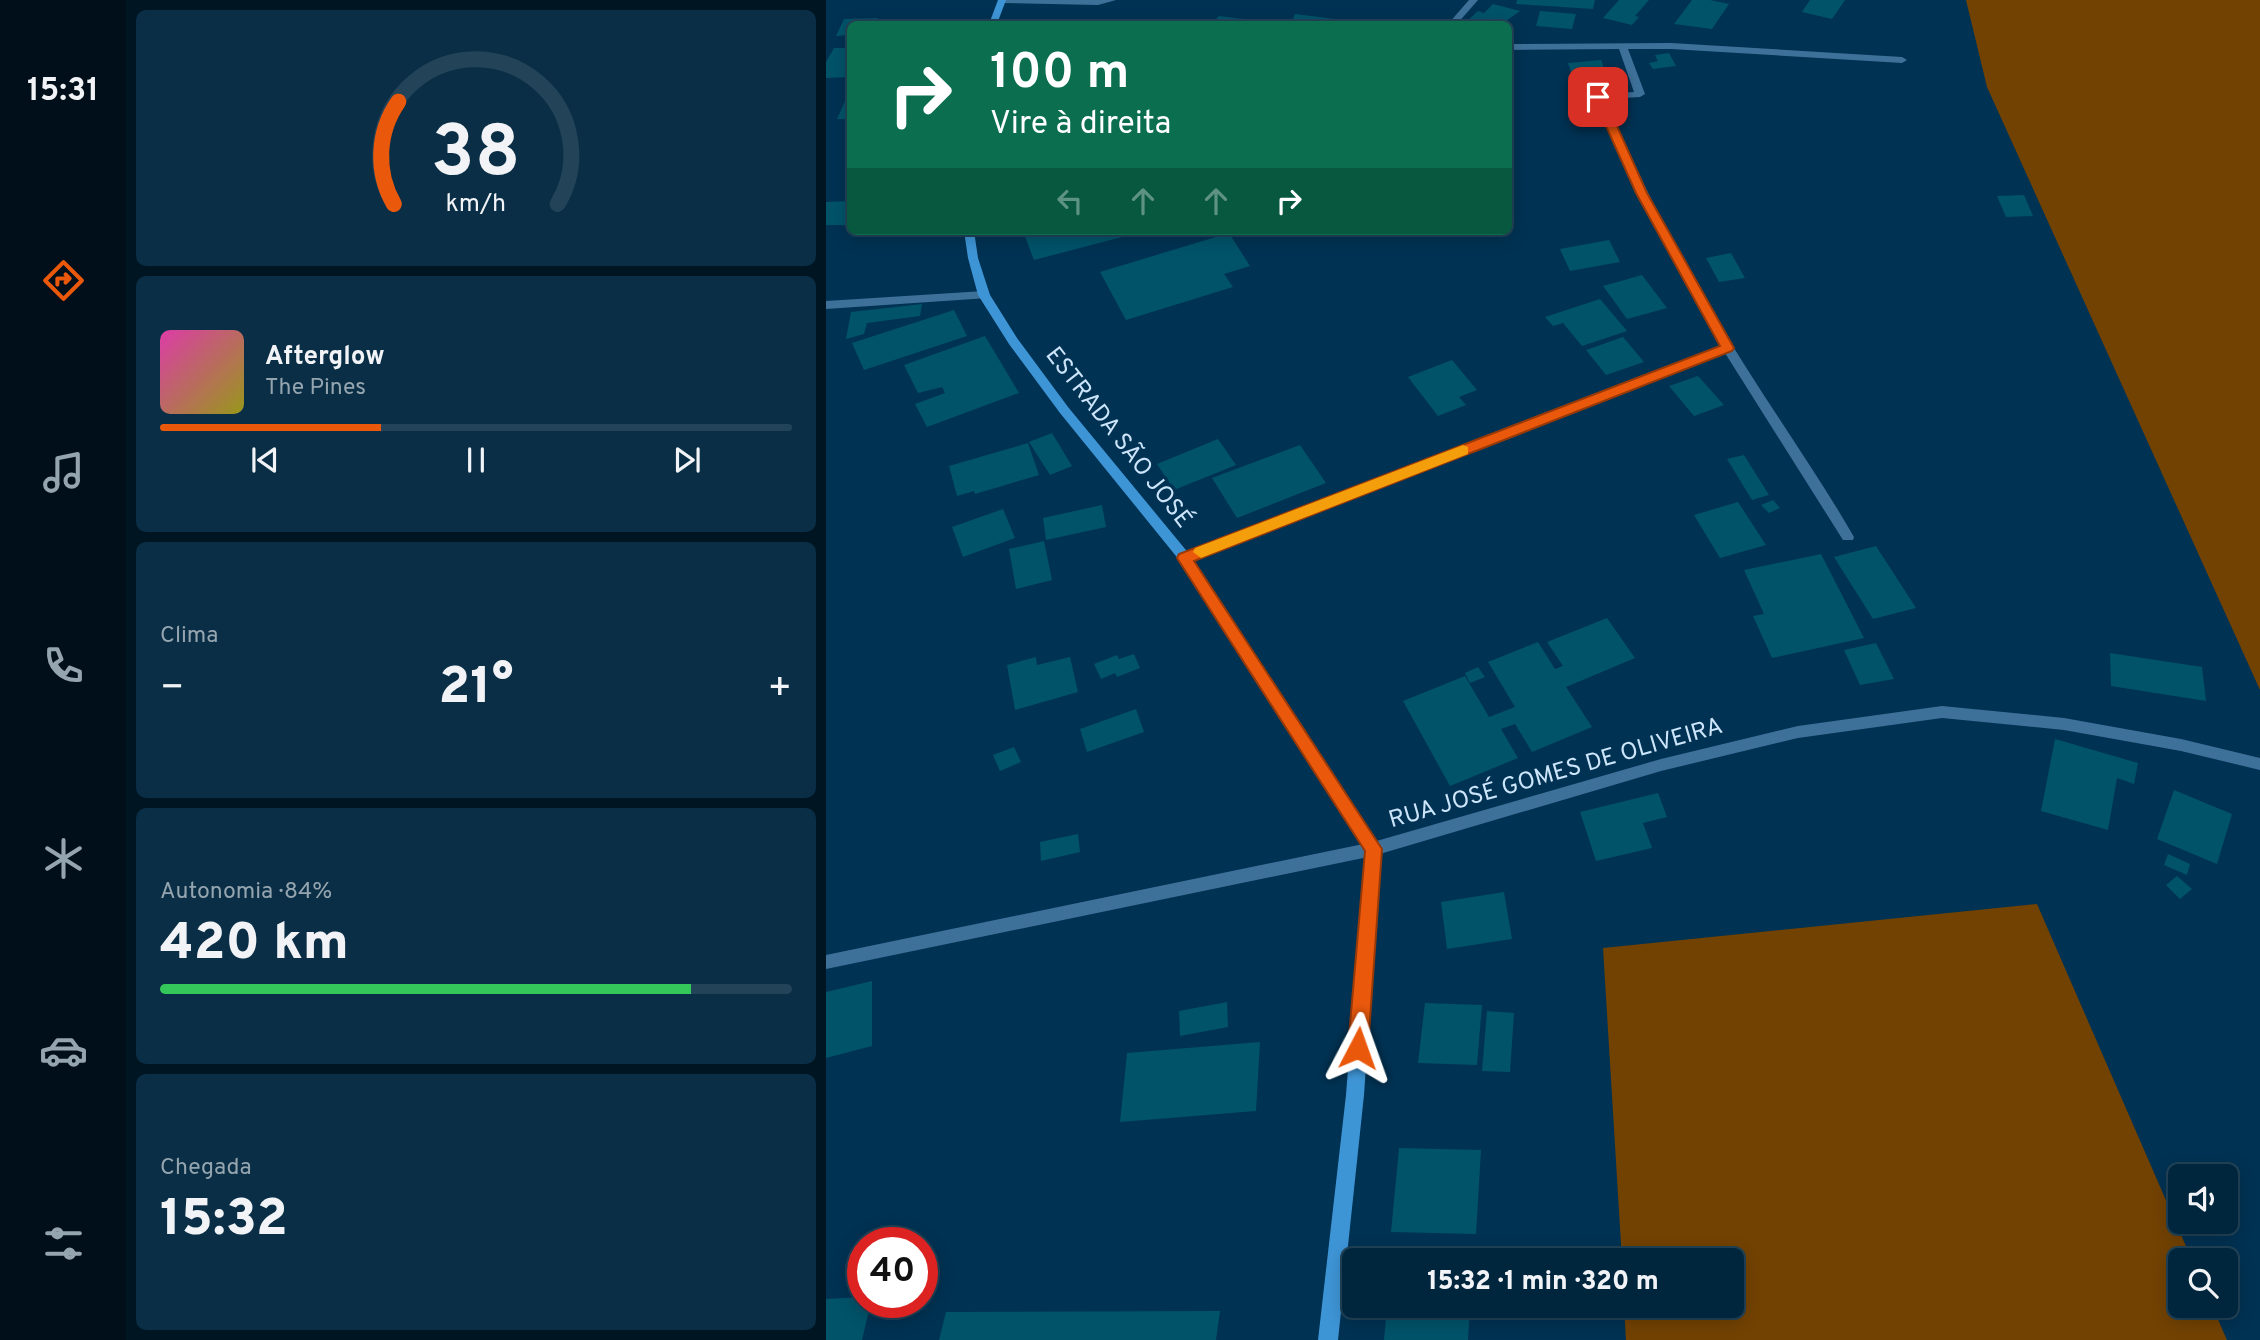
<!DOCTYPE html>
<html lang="pt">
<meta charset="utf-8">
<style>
:root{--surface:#00263e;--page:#0a2e45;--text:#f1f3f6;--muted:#95a5b0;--line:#224358;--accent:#ea580c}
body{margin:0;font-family:Overpass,sans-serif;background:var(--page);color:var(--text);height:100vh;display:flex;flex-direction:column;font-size:26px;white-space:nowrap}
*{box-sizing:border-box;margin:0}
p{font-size:23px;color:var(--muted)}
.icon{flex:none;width:38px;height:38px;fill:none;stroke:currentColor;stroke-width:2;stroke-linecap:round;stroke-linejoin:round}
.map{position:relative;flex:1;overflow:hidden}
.drawer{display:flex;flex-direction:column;gap:10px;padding:10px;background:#001522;width:700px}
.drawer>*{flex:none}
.banner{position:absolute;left:21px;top:21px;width:665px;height:214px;border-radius:10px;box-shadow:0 4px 18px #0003,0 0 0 2px var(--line);background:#0b6e4f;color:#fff;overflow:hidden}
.fabs{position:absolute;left:1342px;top:1164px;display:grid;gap:14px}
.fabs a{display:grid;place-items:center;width:70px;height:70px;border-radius:10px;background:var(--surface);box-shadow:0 4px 18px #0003,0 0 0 2px var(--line);font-size:35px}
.speed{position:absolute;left:21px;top:1227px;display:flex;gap:14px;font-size:35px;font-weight:700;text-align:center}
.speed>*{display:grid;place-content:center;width:91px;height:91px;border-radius:50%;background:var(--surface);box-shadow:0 4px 18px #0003,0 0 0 2px var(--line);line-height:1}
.speed .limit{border:10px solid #d22;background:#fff;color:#111}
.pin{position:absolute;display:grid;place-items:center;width:60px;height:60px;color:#fff;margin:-30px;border-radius:14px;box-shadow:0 4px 10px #0006}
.me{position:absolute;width:77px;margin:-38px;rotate:4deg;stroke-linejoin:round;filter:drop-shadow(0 0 5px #0008)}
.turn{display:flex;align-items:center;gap:24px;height:147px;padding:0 28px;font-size:32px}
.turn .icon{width:91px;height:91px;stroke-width:2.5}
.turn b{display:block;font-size:49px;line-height:60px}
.lanes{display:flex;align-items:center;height:66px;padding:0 28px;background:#0003;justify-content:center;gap:35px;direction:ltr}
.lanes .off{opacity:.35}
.big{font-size:52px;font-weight:800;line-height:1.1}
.drawer .widget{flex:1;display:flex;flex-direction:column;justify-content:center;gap:10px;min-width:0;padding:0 24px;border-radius:10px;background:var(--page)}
.drawer .dial{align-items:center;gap:0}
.dial svg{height:182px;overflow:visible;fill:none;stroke:var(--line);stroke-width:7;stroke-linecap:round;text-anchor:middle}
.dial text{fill:var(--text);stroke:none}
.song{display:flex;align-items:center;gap:21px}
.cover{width:84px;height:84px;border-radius:10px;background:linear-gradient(135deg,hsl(320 70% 55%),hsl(60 70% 35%))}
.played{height:7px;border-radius:4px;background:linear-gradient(90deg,var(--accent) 35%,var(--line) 35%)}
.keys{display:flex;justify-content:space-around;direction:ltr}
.heat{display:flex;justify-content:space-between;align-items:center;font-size:38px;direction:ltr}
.charge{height:10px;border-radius:5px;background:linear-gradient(90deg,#34c759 84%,var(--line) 0)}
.trip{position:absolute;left:516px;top:1248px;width:402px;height:70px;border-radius:10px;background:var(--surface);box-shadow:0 4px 18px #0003,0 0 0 2px var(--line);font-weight:800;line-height:70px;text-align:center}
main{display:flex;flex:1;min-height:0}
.menu{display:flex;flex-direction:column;width:126px;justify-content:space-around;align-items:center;background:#000f19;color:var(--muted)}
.menu .icon{width:49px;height:49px}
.menu .selected{color:var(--accent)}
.menu b{font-size:32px;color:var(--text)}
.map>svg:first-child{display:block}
.green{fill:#724203}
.building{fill:#01536a}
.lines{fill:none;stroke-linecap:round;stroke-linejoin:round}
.street{fill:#3e719a;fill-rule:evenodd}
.secondary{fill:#3e95d6;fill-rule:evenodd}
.route{fill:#ea580c;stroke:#983908;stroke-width:2}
.slow{fill:#f59e0b}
.labels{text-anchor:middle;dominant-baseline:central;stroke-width:7;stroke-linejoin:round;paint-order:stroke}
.street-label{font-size:24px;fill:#cde5fa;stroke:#003253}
</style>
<main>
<nav class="menu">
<b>15:31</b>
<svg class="icon selected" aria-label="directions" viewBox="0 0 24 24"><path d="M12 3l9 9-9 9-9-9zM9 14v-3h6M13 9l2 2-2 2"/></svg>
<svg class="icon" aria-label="music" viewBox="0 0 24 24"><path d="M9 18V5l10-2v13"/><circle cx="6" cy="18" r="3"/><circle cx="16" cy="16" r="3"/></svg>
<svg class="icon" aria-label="phone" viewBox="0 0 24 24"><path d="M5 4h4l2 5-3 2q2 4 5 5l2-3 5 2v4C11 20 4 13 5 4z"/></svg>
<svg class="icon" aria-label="climate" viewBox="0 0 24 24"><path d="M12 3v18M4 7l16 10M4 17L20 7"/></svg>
<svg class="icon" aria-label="car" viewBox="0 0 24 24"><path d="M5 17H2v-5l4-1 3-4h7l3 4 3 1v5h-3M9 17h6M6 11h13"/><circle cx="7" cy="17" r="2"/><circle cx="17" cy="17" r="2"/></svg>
<svg class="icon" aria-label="filters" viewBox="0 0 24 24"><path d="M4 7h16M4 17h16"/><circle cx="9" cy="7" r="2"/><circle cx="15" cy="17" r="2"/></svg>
</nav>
<section class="drawer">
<div class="widget dial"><svg viewBox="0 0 100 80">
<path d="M14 69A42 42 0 1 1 86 69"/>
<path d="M14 69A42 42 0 0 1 16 24" stroke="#ea580c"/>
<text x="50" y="56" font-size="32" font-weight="700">38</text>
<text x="50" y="72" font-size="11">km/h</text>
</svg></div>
<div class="widget">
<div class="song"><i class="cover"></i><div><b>Afterglow</b><p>The Pines</p></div></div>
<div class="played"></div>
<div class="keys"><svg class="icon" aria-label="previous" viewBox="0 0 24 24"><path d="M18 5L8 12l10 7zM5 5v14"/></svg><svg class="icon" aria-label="pause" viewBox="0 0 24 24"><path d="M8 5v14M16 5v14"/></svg><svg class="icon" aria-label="next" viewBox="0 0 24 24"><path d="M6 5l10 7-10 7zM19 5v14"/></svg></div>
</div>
<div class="widget"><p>Clima</p>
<div class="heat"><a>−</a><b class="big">21°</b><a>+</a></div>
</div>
<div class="widget"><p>Autonomia · 84%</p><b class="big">420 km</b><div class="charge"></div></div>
<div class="widget"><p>Chegada</p><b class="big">15:32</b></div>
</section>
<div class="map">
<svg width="1434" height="1340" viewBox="0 0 1434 1340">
<rect width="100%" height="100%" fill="#003253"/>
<path class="green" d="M1140 0H1434V690L1161 87Z
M1211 904 1366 1260H1354V1306H1386L1401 1340H800L798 1306H906V1260H796L777 948Z"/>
<path class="building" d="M691 0H769L767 9 690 4Z
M793 0H823L809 16 813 17 806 25 777 18Z
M866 0H884L903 4 886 29 848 24Z
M984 0H1019L1006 19 976 12Z
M667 4 694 11 676 24H638L652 11 658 13Z
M714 11 750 14 746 29 710 26Z
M469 14 509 19 506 24H465Z
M393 16 434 21 431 24H385Z
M52 18 49 24H24V35L10 36 18 19Z
M8 48H24V77L0 78V62Z
M843 53 850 66 827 69 823 63 832 61 829 55Z
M775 60 786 90 752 93 742 63Z
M20 99H24V119H11Z
M1198 195 1207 216 1180 217 1171 196Z
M24 201V225H0V202Z
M211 231H298L300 236 208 260 198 234Z
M403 233 424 266 398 274 407 287 300 320 274 272Z
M783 240 794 262 744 271 734 249Z
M905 253 919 278 893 282 880 258Z
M816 275 841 308 801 319 777 286Z
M774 299 801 331 756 346 737 323 727 326 719 317Z
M96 304 94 316 41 323 38 334 20 339 25 312Z
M128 310 141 336 38 370 26 343Z
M159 336 193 393 101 427 89 404 119 393 116 387 92 393 78 365Z
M797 337 818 362 780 375 760 350Z
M626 360 651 390 633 397 640 405 612 416 582 377Z
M872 376 898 405 868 416 843 386Z
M226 433 246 466 224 475 203 442Z
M392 439 410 465 348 490 331 464Z
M202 443 213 475 149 494 148 491 131 496 123 466Z
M474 445 500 483 411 518 386 478Z
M918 455 943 495 926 500 901 459Z
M947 500 954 508 943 513 935 505Z
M912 502 940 545 894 558 868 515Z
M276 505 280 527 220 540 217 518Z
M177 509 189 538 137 557 126 527Z
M218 541 226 580 190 589 183 549Z
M1050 546 1090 608 1047 619 1008 557Z
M995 554 1038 638 946 658 927 616 938 614 918 570Z
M781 618 809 658 740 687 766 727 706 752 689 724 675 729 692 758 624 786 577 701 639 676 663 717 689 707 662 662 712 642 729 669 737 666 721 642Z
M1050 643 1068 679 1034 685 1018 650Z
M1284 653 1376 667 1380 701 1285 686Z
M308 654 314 668 291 677 289 673 275 679 268 664 291 655 293 659Z
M210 657 211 665 244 657 252 692 189 710 181 665Z
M652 667 659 677 644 683 639 673Z
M310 709 318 732 261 752 254 729Z
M1229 739 1312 763 1308 784 1291 778 1282 830 1215 811Z
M188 747 195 762 174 771 167 755Z
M1348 790 1406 814 1391 864 1331 839Z
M832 793 841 817 817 823 826 848 770 861 754 812Z
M252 834 254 852 215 861 214 842Z
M1342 854 1364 864 1361 875 1338 865Z
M1351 876 1366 889 1354 899 1340 885Z
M678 892 686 939 621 949 615 902Z
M46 981V1046L0 1058V992Z
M401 1002 402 1027 354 1036 353 1011Z
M599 1003 656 1005 651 1065 592 1063Z
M661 1011 688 1013 684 1072 656 1071Z
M434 1042 430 1111 294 1122 301 1053Z
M573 1148 655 1150 650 1234 565 1232Z
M37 1297V1302H45L36 1340H0V1299Z
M561 1306 644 1308 642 1340H558Z
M394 1311 390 1340H113L120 1312Z"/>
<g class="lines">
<path class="street" d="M172 0H290L272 5 176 3Z
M643 0H652L631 24H622Z
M845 43 1076 57 1081 60 1076 63 845 49H802L819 94 814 97 779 99C812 174 847 247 889 317 928 383 972 445 1012 510L1028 537 1027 540H1017L899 353 364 561H354L352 558 354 555 895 346 828 225 768 97 773 94 808 92 793 49 682 50V44Z
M158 291 164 295 162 298 0 309V301Z
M1116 706 1238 718 1355 739 1434 758V770L1355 751 1238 730 1116 718 972 738 835 771 547 856 0 969V955L547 842 835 759 972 726Z"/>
<path class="secondary" d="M172 0H180L171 24H163Z
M138 231H148L152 258 164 295 191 338 242 407 364 555 555 849 538 1095 512 1340H492L520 1095 539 850 354 561 234 413 183 344 152 295 142 258Z"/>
</g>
<path class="route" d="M772 94 778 97 821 193 908 348 906 351 368 561 556 849 542 1048 539 1055 532 1057 525 1055 522 1048 539 851 351 558 353 554 894 346 810 193 767 97Z"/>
<path class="slow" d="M637 445 642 447V454L380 556 375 558 367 552 369 548Z"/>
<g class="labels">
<g class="street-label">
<text transform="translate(292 438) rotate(52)">ESTRADA SÃO JOSÉ</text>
<text transform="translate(730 774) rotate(-16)">RUA JOSÉ GOMES DE OLIVEIRA</text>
</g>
</g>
</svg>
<div class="fabs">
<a><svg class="icon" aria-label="sound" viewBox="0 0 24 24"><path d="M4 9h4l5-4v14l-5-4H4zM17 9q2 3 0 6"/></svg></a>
<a><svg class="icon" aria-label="search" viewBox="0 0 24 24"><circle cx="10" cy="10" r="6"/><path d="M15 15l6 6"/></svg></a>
</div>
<div class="speed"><div class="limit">40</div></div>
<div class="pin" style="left:772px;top:97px;background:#d93025"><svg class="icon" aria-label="arrive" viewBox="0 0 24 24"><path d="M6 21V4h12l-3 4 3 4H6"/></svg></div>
<svg class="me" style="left:532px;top:1048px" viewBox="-20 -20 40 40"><path d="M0-17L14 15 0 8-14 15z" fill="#ea580c" stroke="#fff" stroke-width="4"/></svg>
<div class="trip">15:32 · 1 min · 320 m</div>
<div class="banner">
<div class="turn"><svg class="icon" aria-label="right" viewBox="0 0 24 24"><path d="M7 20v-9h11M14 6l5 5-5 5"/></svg><div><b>100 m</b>Vire à direita</div></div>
<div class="lanes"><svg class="icon off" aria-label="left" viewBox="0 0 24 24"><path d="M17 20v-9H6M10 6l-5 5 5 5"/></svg><svg class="icon off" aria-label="ahead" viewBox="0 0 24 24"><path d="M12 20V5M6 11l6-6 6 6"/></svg><svg class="icon off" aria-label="ahead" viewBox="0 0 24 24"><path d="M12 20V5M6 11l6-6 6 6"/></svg><svg class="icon" aria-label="right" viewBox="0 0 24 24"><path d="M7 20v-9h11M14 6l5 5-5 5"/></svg></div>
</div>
</div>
</main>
